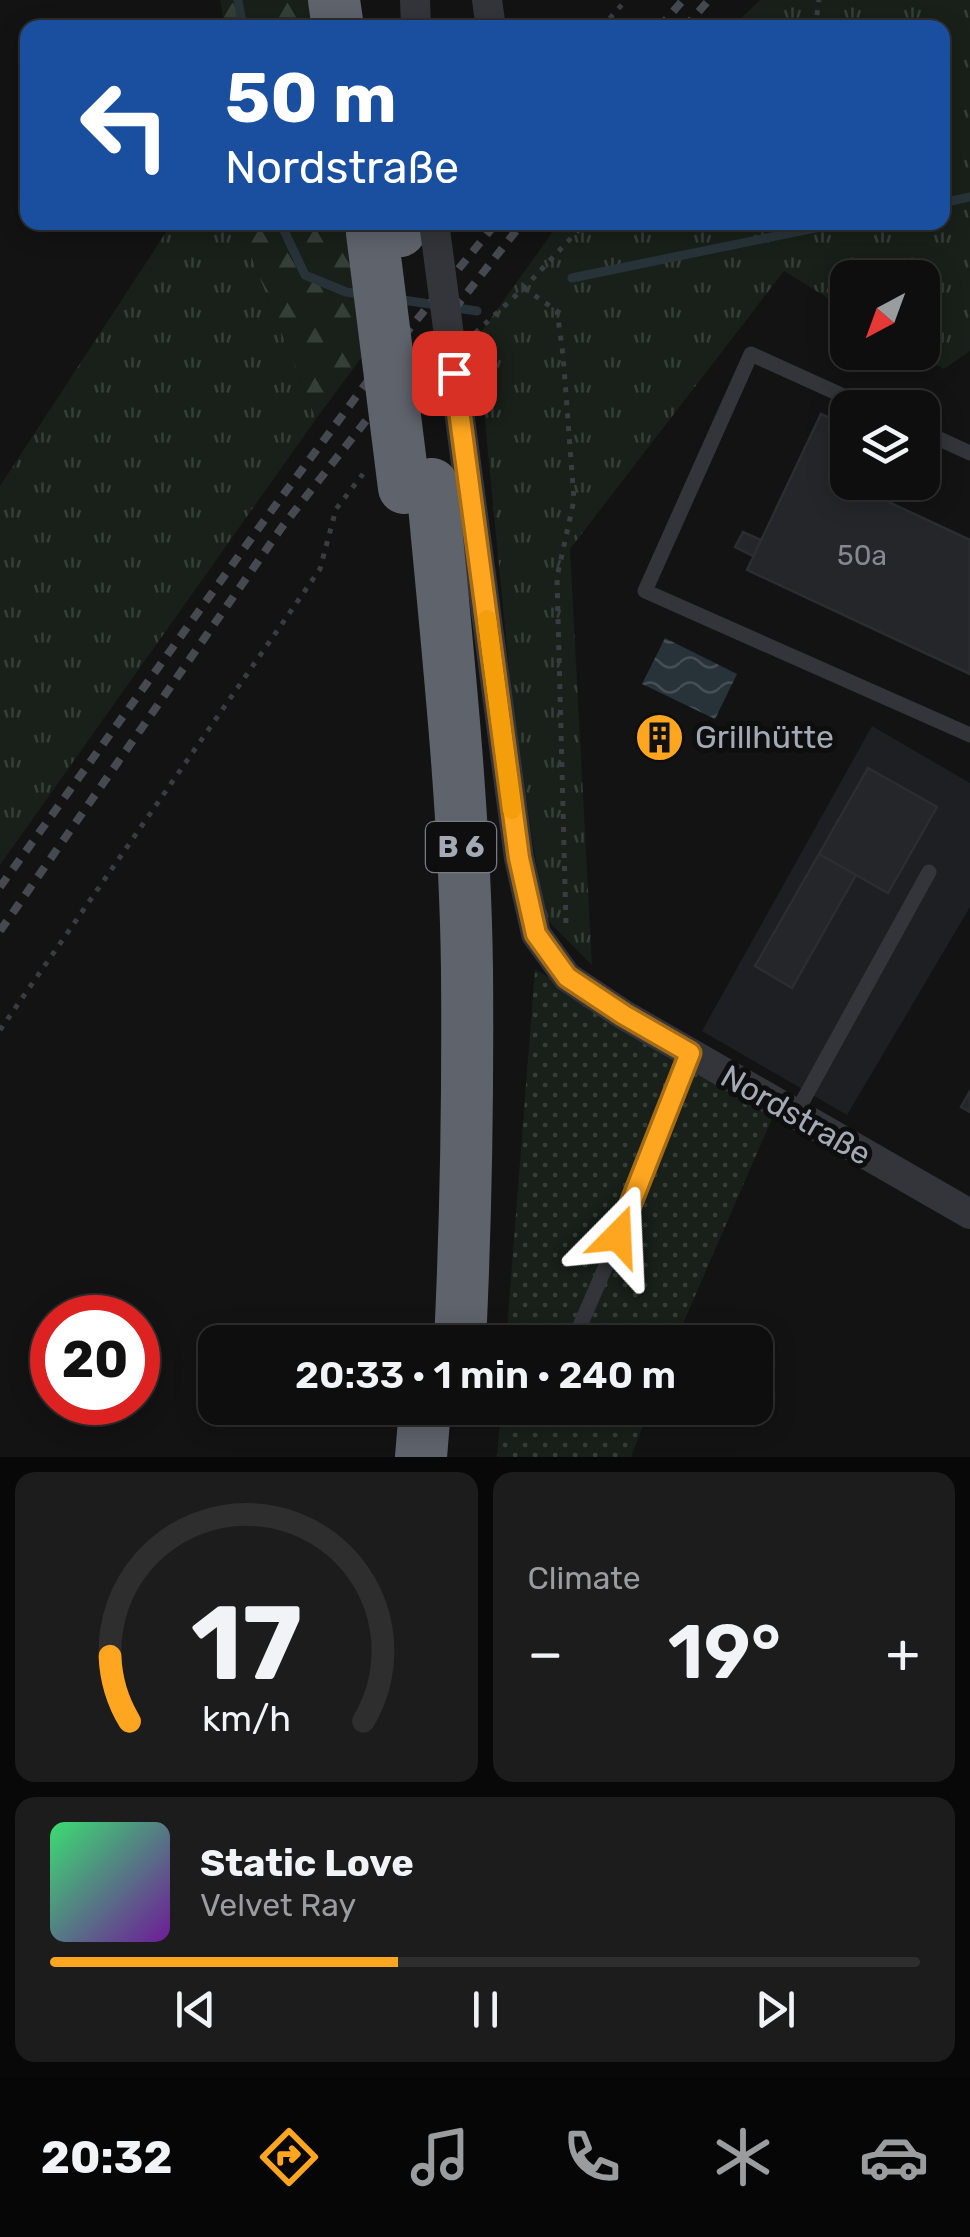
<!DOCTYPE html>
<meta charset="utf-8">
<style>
:root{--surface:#0e0e0f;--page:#1c1c1d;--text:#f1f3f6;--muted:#9b9c9e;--line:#2e2e2f;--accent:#ffa620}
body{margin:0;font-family:Rubik,sans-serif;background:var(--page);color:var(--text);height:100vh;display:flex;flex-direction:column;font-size:38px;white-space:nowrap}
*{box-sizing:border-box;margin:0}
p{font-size:32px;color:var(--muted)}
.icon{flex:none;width:55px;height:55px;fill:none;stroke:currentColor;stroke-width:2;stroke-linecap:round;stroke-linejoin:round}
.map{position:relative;height:1457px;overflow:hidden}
.panel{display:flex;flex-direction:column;gap:15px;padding:15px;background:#080808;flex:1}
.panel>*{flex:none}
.top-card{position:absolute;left:20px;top:20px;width:930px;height:210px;border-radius:20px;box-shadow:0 5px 25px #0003,0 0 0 2px var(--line);background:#1a4fa0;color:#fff;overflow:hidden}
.needle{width:65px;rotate:221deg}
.controls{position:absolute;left:830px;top:260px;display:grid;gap:20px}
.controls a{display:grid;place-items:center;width:110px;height:110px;border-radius:20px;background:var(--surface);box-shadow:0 5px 25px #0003,0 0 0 2px var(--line);font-size:50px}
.speed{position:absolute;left:30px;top:1295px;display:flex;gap:20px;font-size:50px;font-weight:700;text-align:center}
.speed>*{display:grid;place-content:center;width:130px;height:130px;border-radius:50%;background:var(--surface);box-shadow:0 5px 25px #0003,0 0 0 2px var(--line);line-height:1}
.speed .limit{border:15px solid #d22;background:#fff;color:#111}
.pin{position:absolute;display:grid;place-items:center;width:85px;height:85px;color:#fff;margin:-42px;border-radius:20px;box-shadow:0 5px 15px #0006}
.me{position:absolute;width:110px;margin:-55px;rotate:21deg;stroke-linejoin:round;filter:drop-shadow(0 0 8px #0008)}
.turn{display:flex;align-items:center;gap:35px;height:210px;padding:0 40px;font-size:45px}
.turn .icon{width:130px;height:130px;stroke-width:2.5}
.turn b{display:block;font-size:70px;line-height:85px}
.big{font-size:75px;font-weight:600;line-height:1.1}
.panel .card{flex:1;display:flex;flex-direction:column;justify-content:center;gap:15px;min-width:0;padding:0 35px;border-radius:20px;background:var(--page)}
.panel .dial{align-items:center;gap:0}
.dial svg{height:260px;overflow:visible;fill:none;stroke:var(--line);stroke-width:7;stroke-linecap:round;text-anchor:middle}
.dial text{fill:var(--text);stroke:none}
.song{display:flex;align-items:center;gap:30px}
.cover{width:120px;height:120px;border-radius:15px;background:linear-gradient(135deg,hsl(140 70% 55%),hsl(280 70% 35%))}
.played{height:10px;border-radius:5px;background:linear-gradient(90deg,var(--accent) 40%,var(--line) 40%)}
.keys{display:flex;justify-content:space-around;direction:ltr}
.heat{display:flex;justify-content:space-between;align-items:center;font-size:55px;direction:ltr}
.panel .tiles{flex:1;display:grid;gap:15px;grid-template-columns:1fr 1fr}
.card:last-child{grid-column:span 2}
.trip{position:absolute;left:198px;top:1325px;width:575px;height:100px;border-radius:20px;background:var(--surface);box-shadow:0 5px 25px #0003,0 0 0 2px var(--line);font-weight:600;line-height:100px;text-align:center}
.tab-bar{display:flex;height:160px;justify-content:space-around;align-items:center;background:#060606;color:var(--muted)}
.tab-bar .icon{width:70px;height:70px}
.tab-bar .active{color:var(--accent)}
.tab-bar b{font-size:45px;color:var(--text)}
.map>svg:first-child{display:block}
.built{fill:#1e1f22}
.grass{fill:url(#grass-tufts)}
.forest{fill:url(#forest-firs)}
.park{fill:url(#park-dots)}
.water{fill:url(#water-waves)}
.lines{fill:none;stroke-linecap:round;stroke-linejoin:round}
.stream{stroke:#283339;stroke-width:9}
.building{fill:#252629;stroke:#2c2d31;stroke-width:2.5}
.path{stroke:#393c41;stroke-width:5;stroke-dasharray:5 8;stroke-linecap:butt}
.lane{stroke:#33353a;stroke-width:15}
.street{stroke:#33353a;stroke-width:30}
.highway{stroke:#5f636b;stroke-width:52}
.rail{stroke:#46494f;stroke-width:8;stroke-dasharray:12 10;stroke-linecap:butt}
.street-bridge{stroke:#33353a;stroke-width:30}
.highway-bridge{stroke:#5f636b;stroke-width:52}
.route-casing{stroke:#a66c15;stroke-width:25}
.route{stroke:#ffa620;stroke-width:18}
.slow{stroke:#f59e0b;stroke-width:18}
.labels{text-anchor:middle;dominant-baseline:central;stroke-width:10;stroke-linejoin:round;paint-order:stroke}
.number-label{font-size:28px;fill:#838892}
.shield{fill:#0e0e0f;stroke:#767b84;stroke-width:2.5}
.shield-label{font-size:30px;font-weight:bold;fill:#a3aab6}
.poi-label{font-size:32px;fill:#a3aab6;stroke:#0e0e0f;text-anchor:start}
.street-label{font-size:32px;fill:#a3aab6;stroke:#0e0e0f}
</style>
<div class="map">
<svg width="970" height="1457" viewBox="0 0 970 1457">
<defs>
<pattern id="grass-tufts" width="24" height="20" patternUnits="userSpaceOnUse" patternTransform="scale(2.5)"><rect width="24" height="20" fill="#182019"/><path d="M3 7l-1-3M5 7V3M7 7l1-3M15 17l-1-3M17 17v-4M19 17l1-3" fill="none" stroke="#363e38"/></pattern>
<pattern id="forest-firs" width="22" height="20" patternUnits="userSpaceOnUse" patternTransform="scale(2.5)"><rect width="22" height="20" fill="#182019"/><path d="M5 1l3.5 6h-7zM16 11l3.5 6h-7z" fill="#363e38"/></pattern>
<pattern id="park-dots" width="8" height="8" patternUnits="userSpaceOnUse" patternTransform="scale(2.5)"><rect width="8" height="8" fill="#182019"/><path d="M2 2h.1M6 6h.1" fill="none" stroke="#363e38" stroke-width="1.8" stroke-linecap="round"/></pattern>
<pattern id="water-waves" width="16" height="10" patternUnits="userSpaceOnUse" patternTransform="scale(2.5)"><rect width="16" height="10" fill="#283339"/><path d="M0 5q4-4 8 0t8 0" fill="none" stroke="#444e53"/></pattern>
</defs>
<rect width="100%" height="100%" fill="#131314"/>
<path class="built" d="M872 726 970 783V907L847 1115 702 1031Z"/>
<path class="grass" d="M760 0H970V351L944 369 916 353 922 352V278H848L847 310 784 271 570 549 592 965 545 918 514 721 477 338 559 223 942 222V28L732 27Z
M172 223H238L316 419 0 865V486Z"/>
<path class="forest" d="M220 0H314L319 27H225Z
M238 223H347L364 354 316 419Z"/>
<path class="park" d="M535 969 774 1114 675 1342H506Z
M501 1408H650L631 1457H497Z"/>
<path class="water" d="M665 638 737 674 715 719 642 684Z"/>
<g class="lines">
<path class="stream" d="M238 0 243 28
M942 203 970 197
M280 222 305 275 346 292 361 294
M572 278 844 222
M396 299 477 311"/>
</g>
<path class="building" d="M821 414 848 426V482H866L863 490 970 540V674L747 570Z
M743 532 761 540 753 556 735 547Z
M652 717 681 730 669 758 640 745Z
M868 768 937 807 888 893 819 854Z
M819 854 856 875 792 988 755 966Z
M970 1091V1112L961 1107Z"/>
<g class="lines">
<path class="path" d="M601 28 626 0
M815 28 819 0
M524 288 557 311 563 355 574 500 557 577 566 925
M475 333 524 288 586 222
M0 1030 320 569 336 509 363 474"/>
<path class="lane" d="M870 408 751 354 645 591 970 735
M922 431 970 453
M795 1115 929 872
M573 1342 605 1268 690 1053"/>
<path class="street" d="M415 0 416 28
M487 0 491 28
M459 411 519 858 536 934 567 977 624 1015 970 1214"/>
<path class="highway" d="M334 0 338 28
M398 222 400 231
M432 484C447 646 465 808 467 970 468 1094 466 1218 460 1342
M421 1457 425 1408"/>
<path class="rail" d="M659 28 683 0
M684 28 709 0
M0 887 266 518 379 366 497 222
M0 931 282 527 523 222"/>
<path class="street-bridge" d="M434 222 459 411"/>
<path class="highway-bridge" d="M372 233 404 488"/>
</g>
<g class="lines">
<defs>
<path id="route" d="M454 373 519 858 536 934 567 977 624 1015 690 1053 618 1236"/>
</defs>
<use href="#route" class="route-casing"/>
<use href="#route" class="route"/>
<path class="slow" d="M487 619 512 810"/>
</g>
<defs>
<symbol id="building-disc" viewBox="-11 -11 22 22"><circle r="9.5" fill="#ffa620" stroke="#0e0e0f"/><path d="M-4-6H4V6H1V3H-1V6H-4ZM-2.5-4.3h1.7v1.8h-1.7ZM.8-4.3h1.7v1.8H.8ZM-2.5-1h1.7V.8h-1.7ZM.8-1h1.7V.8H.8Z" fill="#111"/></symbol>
</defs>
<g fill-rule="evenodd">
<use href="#building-disc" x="632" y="710" width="55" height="55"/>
</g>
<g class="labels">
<g class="number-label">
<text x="862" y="555">50a</text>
</g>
<rect class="shield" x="426" y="822" width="70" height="50" rx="8"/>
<g class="shield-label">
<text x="461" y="847">B 6</text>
</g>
<g class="poi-label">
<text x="695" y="737">Grillhütte</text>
</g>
<g class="street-label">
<text transform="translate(796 1115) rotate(30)">Nordstraße</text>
</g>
</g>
</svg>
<div class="controls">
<a><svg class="needle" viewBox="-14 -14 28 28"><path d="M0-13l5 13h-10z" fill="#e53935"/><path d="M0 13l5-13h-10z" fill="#9b9c9e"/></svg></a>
<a><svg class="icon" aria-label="layers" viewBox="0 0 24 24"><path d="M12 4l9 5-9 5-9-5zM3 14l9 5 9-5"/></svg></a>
</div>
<div class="speed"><div class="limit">20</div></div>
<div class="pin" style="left:454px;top:373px;background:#d93025"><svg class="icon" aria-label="arrive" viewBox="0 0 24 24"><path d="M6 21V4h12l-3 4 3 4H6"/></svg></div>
<svg class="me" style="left:618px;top:1236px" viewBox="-20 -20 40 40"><path d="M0-17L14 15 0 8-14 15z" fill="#ffa620" stroke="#fff" stroke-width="4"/></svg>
<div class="trip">20:33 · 1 min · 240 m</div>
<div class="top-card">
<div class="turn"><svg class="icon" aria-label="left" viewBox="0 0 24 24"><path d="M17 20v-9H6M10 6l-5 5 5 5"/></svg><div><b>50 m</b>Nordstraße</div></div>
</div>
</div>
<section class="panel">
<div class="tiles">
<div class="card dial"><svg viewBox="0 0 100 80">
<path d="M14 69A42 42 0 1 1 86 69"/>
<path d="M14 69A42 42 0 0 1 8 49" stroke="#ffa620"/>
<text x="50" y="56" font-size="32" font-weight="700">17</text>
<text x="50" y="72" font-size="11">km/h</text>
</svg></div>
<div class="card"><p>Climate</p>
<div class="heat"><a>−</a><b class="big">19°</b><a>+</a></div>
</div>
<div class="card">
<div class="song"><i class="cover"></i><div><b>Static Love</b><p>Velvet Ray</p></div></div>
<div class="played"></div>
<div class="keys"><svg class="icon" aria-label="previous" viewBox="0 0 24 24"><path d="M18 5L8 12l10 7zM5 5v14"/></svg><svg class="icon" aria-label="pause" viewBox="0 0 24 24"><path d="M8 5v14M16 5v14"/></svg><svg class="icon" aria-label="next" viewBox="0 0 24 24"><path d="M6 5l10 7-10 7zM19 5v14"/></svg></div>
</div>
</div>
</section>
<nav class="tab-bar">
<b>20:32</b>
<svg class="icon active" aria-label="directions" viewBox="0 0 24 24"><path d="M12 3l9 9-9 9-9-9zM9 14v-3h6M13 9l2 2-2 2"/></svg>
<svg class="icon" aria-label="music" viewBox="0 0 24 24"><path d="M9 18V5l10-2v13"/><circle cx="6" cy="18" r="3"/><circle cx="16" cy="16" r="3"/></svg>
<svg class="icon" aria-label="phone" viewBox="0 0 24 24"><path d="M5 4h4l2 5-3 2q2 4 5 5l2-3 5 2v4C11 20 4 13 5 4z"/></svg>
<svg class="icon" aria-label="climate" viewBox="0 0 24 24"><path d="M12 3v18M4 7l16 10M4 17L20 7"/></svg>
<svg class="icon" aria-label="car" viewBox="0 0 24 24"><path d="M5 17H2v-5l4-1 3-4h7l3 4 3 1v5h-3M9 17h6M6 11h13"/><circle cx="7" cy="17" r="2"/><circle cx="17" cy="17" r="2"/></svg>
</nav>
